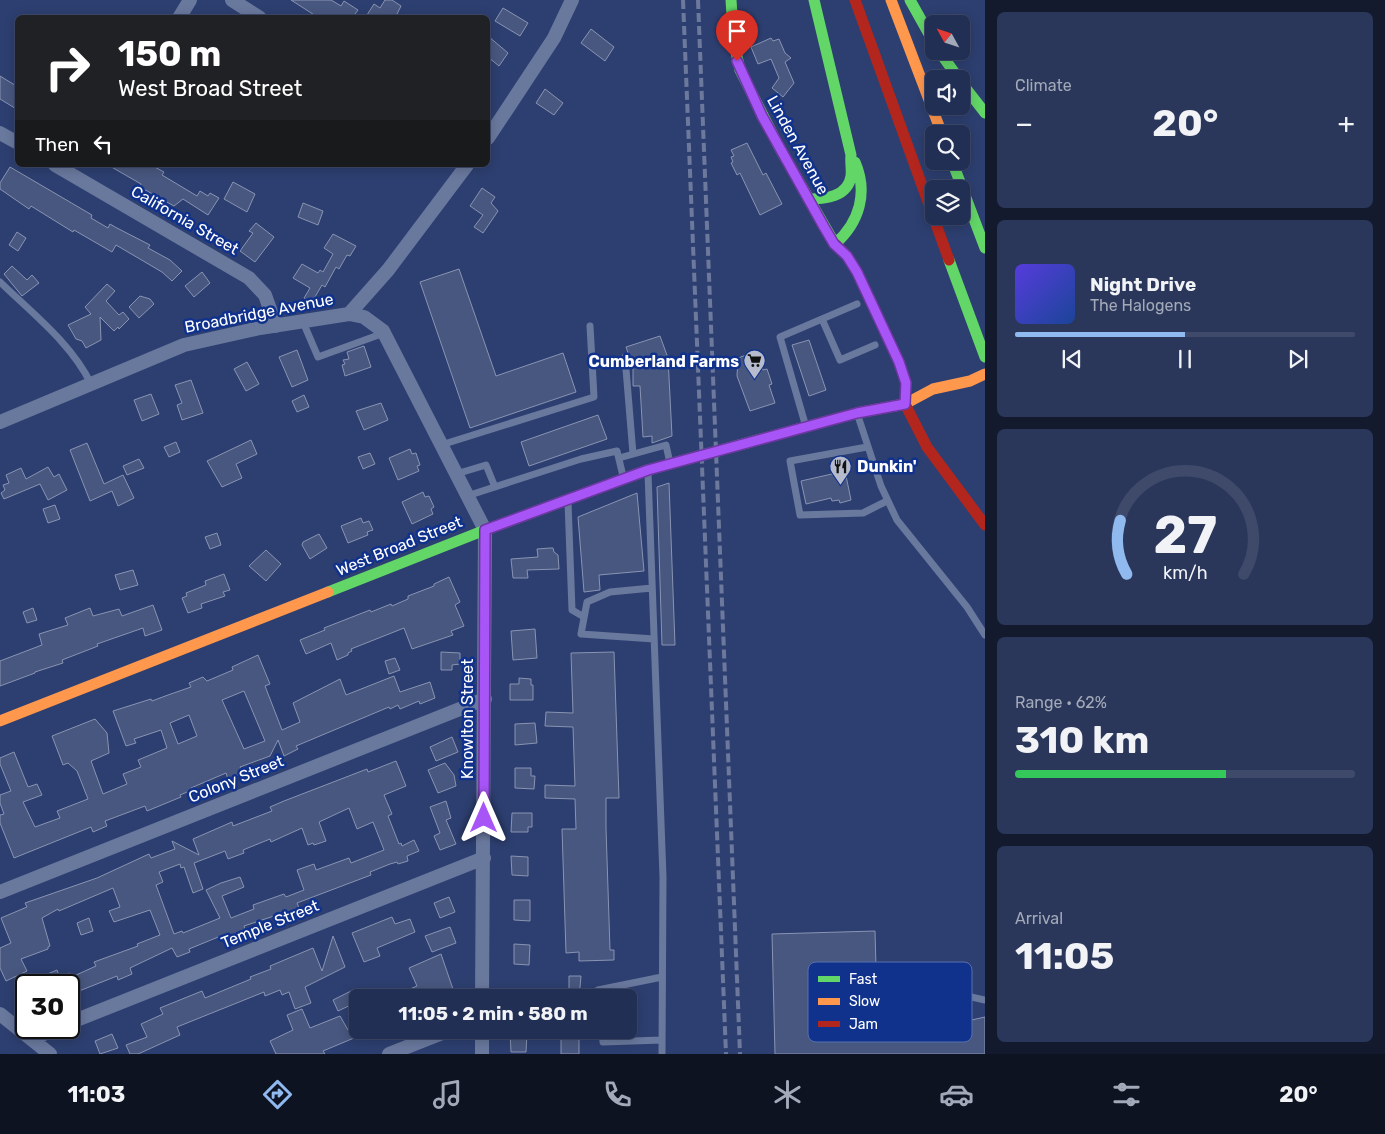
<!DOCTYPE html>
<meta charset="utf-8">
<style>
:root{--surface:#222f54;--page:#2a375a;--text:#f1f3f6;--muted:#a2a9b8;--line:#3f4a6b;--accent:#90b9f0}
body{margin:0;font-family:Rubik,sans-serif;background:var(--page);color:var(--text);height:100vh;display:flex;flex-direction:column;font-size:19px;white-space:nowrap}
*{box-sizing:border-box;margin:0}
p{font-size:16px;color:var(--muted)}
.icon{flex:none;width:28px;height:28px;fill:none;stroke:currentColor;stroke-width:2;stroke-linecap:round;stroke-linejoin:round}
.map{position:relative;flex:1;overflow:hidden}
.panel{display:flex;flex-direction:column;gap:12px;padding:12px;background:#131a2e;width:400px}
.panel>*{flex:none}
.hud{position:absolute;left:15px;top:15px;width:475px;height:152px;border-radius:8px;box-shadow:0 2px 12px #0003,0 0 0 1px var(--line);background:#202124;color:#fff;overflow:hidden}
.needle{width:32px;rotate:310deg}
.fabs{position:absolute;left:925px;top:15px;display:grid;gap:10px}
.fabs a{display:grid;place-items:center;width:45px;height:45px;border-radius:8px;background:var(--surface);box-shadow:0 2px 12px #0003,0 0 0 1px var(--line);font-size:25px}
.speed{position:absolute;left:15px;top:974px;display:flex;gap:10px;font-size:25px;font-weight:700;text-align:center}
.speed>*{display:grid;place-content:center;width:65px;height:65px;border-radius:50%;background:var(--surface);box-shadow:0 2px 12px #0003,0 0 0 1px var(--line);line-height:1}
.speed .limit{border:2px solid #111;border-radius:8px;background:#fff;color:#111}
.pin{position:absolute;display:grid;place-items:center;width:42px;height:42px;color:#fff;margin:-51px -21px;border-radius:50% 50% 50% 0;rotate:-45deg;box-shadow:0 0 5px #0007}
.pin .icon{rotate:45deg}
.me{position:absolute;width:55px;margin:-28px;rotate:0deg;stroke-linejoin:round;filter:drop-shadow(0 0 4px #0008)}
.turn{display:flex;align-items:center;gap:18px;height:105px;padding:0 20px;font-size:22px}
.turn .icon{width:65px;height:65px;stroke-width:2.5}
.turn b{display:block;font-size:35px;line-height:42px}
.then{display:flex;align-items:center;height:48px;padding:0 20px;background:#0003;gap:10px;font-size:19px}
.big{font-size:38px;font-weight:700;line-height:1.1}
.panel .widget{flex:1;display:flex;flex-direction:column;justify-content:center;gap:8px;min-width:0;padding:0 18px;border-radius:8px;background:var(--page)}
.panel .dial{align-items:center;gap:0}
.dial svg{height:130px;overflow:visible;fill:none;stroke:var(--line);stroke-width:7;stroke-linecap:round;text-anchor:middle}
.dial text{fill:var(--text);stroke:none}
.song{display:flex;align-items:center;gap:15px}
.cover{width:60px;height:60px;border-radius:8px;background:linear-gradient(135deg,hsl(250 70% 55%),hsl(220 70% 35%))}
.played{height:5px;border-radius:2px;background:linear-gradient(90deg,var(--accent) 50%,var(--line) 50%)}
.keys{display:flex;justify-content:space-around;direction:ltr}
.heat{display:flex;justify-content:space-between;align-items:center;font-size:28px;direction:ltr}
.charge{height:8px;border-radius:4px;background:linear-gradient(90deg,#34c759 62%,var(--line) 0)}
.trip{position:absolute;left:349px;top:989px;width:288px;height:50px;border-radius:8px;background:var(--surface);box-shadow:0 2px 12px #0003,0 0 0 1px var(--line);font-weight:700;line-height:50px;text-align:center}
.tabs{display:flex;height:80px;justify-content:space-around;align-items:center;background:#0e1322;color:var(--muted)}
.tabs .icon{width:35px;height:35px}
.tabs .on{color:var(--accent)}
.tabs b{font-size:22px;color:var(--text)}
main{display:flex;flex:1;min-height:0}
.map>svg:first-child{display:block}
.building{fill:#48577f;stroke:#8994b3;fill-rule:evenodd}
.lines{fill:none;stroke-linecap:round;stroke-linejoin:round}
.lane{stroke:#69789d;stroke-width:7}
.street{stroke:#69789d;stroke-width:14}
.fast{stroke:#63d668;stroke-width:11}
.slow{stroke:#ff974d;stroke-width:11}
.jam{stroke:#b3261e;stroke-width:11}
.rail{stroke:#6c799c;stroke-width:4;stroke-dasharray:9 4;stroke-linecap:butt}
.route-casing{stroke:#6d37a1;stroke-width:12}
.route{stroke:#a855f7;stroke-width:9}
.labels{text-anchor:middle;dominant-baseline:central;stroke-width:5;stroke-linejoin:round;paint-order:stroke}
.street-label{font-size:16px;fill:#fff;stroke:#10328d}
.poi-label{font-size:16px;font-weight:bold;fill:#fff;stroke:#10328d;text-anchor:end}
.key{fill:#10328d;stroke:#5870af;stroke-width:1}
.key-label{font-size:14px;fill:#fff}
</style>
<main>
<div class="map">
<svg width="985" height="1054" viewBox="0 0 985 1054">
<rect width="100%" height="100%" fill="#2d3f70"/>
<path class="building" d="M291 0H331L341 6 344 1 358 10 355 14 360 18H319Z
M385 0H392L401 6 395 18H365L374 4 380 8Z
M503 8 528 23 520 36 495 21Z
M591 29 614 47 605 61 581 43Z
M488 36 508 53 499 66 488 57Z
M771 38 773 41 779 39 785 53 791 58 785 62 794 83 783 97 772 88 779 78 771 59 758 64 751 47Z
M0 76 18 87V110L0 99Z
M545 89 563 103 554 115 536 103Z
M747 143 763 175 766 173 782 204 760 215 740 173 737 175 731 163 733 162 731 157 734 156 731 150Z
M108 165H151L164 172 162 175 197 196 200 191 208 196 210 193 219 198 208 215 183 199 174 206 140 187 141 184Z
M10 167 92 215 91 218 108 228 110 224 115 227 150 245 148 248 170 260 182 271 172 281 162 272 116 245 112 252 74 230 73 232 31 206 29 209 0 189V183Z
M233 182 255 194 247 212 224 199Z
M482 188 495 197 491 203 498 211 483 233 474 227 483 215 470 206Z
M303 203 323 211 318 225 298 217Z
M256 223 274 237 255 262 240 251 253 233 249 231Z
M17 232 26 238 18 251 9 245Z
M333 234 356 246 350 256 347 255 339 269 336 267 325 287 322 285 312 302 304 298 310 288 293 278 302 264 318 273 320 270 323 272 333 254 324 248Z
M12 266 27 280 32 275 39 283 22 296 4 274Z
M459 269 496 376 563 353 576 392 470 428 420 282Z
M202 272 210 283 194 297 185 286Z
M107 284 115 291 106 301 119 315 123 312 129 319 119 329 118 327 114 331 100 317 101 340 86 348 82 341 76 339 68 325 91 314 85 307Z
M140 296 150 299 154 304 139 318 129 307Z
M660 336 668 358 672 436 652 443V436L643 437 640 386H633V367L626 347Z
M809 340 826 390 809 396 792 345Z
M364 346 371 367 345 376 342 365 345 364 343 360 349 359 347 352Z
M297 350 308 380 292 387 279 357Z
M757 351 763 370 767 369 772 384 769 385 775 403 750 411 737 376 738 358Z
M247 362 259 384 246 391 234 369Z
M191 380 203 413 182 420 177 405 182 403 175 385Z
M151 394 159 414 142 421 134 400Z
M304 395 309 407 297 412 292 401Z
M381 403 388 420 364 430 356 411Z
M598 415 607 439 529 466 521 442Z
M251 440 257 454 236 464 242 478 222 487 207 461Z
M176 442 180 452 169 457 164 447Z
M87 443 104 484 123 475 134 498 118 506 112 491 90 501 70 450Z
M410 449 412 454 416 453 420 465 417 466 419 471 398 480 389 458Z
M370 453 375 464 363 469 358 457Z
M139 459 144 468 127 475 123 466Z
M48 467 54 477 59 474 67 490 48 500 40 484 4 499 1 493 5 490 3 485 9 483 6 475 21 468 26 479Z
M845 471 851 500 840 503 839 500 832 501 831 498 806 504 801 481Z
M669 483 675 645H662L657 487Z
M423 492 425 497 429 496 434 507 431 509 433 514 412 524 402 502Z
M637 493 644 571 599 575 600 590 584 592 578 517Z
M55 505 60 519 48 523 43 509Z
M361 518 363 523 369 521 373 530 367 532 368 535 348 543 341 526Z
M217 533 221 545 210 549 205 537Z
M319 534 327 548 310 559 302 545 303 542Z
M550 548H553L554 552 558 555 559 569 527 570 528 578H513L511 559 538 557 537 549Z
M266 550 281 564 266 581 249 566Z
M133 570 138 585 120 590 115 575Z
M224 574 230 590 223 592 225 596 201 604 202 608 188 613 182 598 187 596 186 593 206 585 205 581Z
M449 577 460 602 455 605 464 626 451 631 453 635 412 649 404 628 351 649 352 651 348 653V655L337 660 331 643 306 654 300 640 325 630 324 628 370 610 371 612 391 604 392 606 408 599V596L434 586V584Z
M153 605 162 630 145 636 143 628 97 644 98 646 62 660 63 663 35 672V673L0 686V661L42 645 39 634 68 625 65 618 90 608 93 616 119 609 122 616Z
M33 608 37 620 27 623 23 612Z
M535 629 537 658 513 660 511 631Z
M441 652 460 653V664L452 665V670H441Z
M614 652 619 798H606V828L610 950H614V960L579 961V952L566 953 562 829H576L575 799 545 798V785L575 786 573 727 545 726 546 712 573 713 571 653Z
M258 655 270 684 265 686 282 730 300 722 293 703 340 679 346 695 394 676 400 692 430 682 435 698 420 704 419 701 400 709 398 705 390 709 389 707 296 746 298 749 284 756 278 740 270 756 240 767 243 773 228 779 226 773 191 788 192 790 180 795 181 797 147 811 145 806 105 821 107 826 93 832 91 827 14 858 0 823V815L4 814 0 803V795L11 791 0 764V758L14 752 28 787 37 784 42 795 23 802 35 827 60 818 57 811 88 799 77 771 68 763 63 765 52 736 95 719 107 733 109 753 91 761 103 794 127 784 123 774 141 767 138 760 167 748 161 730 134 739 136 743 126 746 113 711 151 699 152 701 168 695 191 687 189 683 203 677 207 681 233 670 232 667ZM244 691 265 741 244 749 222 700ZM189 715 197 736 178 744 170 723Z
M395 658 400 670 389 674 385 661Z
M519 678 531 679V685H533V700H510V684H519Z
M535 723 537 743 515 745V724Z
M452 737 458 752 436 761 430 747Z
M396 761 406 786 384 795 392 814 388 816 399 844 401 843 402 846 414 840 419 851 407 856 408 861 398 864 397 862 390 864 370 872 371 875 297 903 300 910 285 916 283 913 244 926 246 931 231 938 228 933 189 949 190 952 177 957 172 948 130 968 132 974 118 980 117 976 69 995V985H21L57 970 60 978 69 973 74 976 96 966 94 962 138 946 137 944 160 935 150 910 114 922 109 911 120 907 113 888 59 911 58 909 42 918 50 946 48 947V949L21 959 27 971 6 981 0 968V948L11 943 1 918 27 907 25 903 97 878 149 854 151 858 175 849 172 841 199 855 193 839 232 822 233 826 272 811 270 807 284 801 367 769 368 772ZM349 808 357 829 373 822 384 850 351 863 349 858 316 870 314 864 297 870 304 890 286 897 284 894 253 905 254 909 231 918 222 896 244 887 240 877 221 883 206 890 220 918 183 933 182 931 174 934 156 885 163 882 159 872 180 864 181 868 184 867 193 893 203 889 194 863 225 851 228 859 244 853 243 850 270 839 271 842 302 828 308 845 313 843 314 845 326 841 319 822Z
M445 763 454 775 456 786 438 793 428 770Z
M515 768H531V776H535L534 789 515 788Z
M446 801 451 818 446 820 456 844 440 850 434 836 440 833 430 807Z
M512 813H532V827H528V832H511Z
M511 856 528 857V876L512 875Z
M449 897 455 912 440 918 434 903Z
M514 900H530V921L514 920Z
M392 917 395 924 410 919 415 932 377 948 380 956 364 962 352 933Z
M89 918 93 931 81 935 77 923Z
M450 927 456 943 432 952 425 936Z
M875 931 878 1040 903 1035 901 1025 929 1019 931 1029 985 1017V1054H775L772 934Z
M333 936 345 967 305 987 311 1003 295 1009 289 992 282 995 280 990 265 996 264 992 177 1027 180 1035 138 1054H130L126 1045 147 1037 141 1024 163 1014 160 1008 202 991 205 998 251 979 250 977 271 969 270 966 313 948 322 971Z
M514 944 530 945 529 965 514 964Z
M441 954 456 998H414L410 989 417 986 409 968Z
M569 976H581L579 998H569Z
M353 990 357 1002 338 1011 333 1000Z
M302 1009 310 1028 340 1016 348 1030H373L323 1051 325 1054H276L270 1041 293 1030 287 1015Z
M561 1030H579V1054H561Z
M510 1032 527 1033 526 1052H511Z
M112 1034 118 1048 100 1054 95 1041Z"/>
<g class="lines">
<path class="lane" d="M0 282C32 313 72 344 91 384
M822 319 840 360 875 345
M303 322 318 357 384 333
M625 357 633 454
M858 416 881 486 897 520 967 607 985 635
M806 427 780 337 857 304
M441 445 594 397 590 326
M867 447 790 461 800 515 863 513 887 501
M619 458 666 445 670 463
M648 473 663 877 662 1054
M456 474 486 465 495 487
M467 496 581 459 617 451 623 476
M568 502 572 610 584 617
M652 588 610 592 587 602 581 634 654 639
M897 980 985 1000
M599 998 598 990 662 977
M602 1030 603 1042 662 1040"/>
<path class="street" d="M232 0 260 18
M179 18 190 0
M0 133 18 143
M488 138 554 38 572 0
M55 165 249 278 265 295 276 326
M349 314 364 317 383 331 485 530 482 998
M0 422 184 345 260 328 349 314 388 270 467 165
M0 892 485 699
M0 1014 50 1054
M69 1023 484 858
M31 1039 59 1028
M389 1054 450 1030
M482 1054V1030"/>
<path class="fast" d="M731 0 734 43 740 70 779 147 835 244
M910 0 934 43
M939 51 959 79
M961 82 985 113
M952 161 985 248
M808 199C825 199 848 197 851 176 852 169 850 162 851 155L814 0
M835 244C860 222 868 192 855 162
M949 260 985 357
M328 592 485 530 648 470 809 426"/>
<path class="slow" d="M891 0 942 134
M905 404 933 389 970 381 985 374
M809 426 857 413 905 404
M0 721 328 592"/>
<path class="jam" d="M855 0 949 260
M835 244 847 256 857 272 899 362 906 383 905 404
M905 404 927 447 985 525"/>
<path class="rail" d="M683 0 726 1054
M698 0 740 1054"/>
</g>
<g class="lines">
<defs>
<path id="route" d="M484 818 485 530 648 470 857 413 905 404 906 383 899 362 857 272 847 256 834 244 824 227 762 116 737 61"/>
</defs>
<use href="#route" class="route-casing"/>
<use href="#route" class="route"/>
</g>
<defs>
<symbol id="supermarket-pin" viewBox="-11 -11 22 30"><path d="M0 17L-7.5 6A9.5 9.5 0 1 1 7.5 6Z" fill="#b6bccd" stroke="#10328d"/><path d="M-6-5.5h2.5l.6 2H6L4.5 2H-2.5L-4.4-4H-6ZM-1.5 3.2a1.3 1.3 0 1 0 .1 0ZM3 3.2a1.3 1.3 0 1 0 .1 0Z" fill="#111"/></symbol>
<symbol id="restaurant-pin" viewBox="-11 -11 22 30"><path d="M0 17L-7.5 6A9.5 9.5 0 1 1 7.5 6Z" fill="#b6bccd" stroke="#10328d"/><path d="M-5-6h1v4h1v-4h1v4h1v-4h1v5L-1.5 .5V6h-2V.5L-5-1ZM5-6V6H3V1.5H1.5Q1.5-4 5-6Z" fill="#111"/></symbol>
</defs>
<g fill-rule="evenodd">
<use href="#supermarket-pin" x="742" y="348" width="25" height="34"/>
<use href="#restaurant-pin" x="828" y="454" width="25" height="34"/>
</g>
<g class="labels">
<g class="street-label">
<text transform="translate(798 145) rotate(61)">Linden Avenue</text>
<text transform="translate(185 220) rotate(30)">California Street</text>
<text transform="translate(259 313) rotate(-11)">Broadbridge Avenue</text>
<text transform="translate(399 546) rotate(-22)">West Broad Street</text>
<text transform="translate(467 719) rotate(-90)">Knowlton Street</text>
<text transform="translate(236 779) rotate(-22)">Colony Street</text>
<text transform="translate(270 924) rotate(-22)">Temple Street</text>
</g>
<g class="poi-label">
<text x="739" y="361">Cumberland Farms</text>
<text x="857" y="466" text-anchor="start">Dunkin'</text>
</g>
</g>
<rect x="808" y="962" width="164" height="80" rx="8" class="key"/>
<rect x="818" y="976" width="22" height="6" fill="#63d668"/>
<rect x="818" y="998" width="22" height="7" fill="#ff974d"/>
<rect x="818" y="1021" width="22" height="6" fill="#b3261e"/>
<g class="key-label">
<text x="849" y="984">Fast</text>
<text x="849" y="1006">Slow</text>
<text x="849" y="1029">Jam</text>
</g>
</svg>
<div class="fabs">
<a><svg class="needle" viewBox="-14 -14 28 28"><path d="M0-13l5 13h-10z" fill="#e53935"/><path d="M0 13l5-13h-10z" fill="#a2a9b8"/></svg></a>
<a><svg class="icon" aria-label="sound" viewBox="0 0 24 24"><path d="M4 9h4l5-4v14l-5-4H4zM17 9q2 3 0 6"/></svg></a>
<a><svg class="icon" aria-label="search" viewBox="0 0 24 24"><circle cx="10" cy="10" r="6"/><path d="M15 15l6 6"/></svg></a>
<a><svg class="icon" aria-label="layers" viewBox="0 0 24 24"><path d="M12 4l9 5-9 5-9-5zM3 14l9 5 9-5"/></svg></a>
</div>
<div class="speed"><div class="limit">30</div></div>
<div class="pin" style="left:737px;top:61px;background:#d93025"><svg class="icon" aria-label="arrive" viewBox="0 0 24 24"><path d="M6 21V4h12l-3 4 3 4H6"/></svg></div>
<svg class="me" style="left:484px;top:818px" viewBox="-20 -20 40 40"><path d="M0-17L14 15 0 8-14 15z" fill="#a855f7" stroke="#fff" stroke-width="4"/></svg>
<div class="trip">11:05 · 2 min · 580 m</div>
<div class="hud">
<div class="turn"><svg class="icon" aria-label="right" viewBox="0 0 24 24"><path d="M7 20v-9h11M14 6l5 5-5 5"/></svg><div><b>150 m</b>West Broad Street</div></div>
<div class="then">Then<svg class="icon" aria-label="left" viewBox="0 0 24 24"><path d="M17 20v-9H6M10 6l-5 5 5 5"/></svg></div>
</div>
</div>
<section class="panel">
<div class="widget"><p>Climate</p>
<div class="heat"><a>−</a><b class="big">20°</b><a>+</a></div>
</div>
<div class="widget">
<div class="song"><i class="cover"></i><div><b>Night Drive</b><p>The Halogens</p></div></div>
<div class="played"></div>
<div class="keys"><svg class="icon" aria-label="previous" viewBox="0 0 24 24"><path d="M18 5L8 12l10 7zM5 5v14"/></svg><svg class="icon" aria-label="pause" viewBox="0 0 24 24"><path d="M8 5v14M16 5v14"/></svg><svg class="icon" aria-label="next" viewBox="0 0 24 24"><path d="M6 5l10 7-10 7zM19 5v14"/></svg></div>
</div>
<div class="widget dial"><svg viewBox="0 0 100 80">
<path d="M14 69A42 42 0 1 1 86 69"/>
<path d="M14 69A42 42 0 0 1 10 36" stroke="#90b9f0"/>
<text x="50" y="56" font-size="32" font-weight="700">27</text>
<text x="50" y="72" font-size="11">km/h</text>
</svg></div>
<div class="widget"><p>Range · 62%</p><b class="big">310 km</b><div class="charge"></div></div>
<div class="widget"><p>Arrival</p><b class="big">11:05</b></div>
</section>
</main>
<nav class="tabs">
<b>11:03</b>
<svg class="icon on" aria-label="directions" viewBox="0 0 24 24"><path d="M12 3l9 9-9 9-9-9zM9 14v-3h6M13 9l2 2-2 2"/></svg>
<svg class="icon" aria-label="music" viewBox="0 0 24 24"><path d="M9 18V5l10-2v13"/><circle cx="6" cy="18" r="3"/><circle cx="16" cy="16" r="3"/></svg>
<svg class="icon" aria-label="phone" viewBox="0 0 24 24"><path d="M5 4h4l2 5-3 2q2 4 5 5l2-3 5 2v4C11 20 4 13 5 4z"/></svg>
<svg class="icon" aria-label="climate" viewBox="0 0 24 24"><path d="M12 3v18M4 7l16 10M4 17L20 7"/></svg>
<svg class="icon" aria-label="car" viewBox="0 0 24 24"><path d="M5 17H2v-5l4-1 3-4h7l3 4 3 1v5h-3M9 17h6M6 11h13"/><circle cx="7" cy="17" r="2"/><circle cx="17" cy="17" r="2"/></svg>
<svg class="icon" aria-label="filters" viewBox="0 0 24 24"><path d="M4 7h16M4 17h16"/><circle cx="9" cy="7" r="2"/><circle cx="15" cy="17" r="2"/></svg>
<b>20°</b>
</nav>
